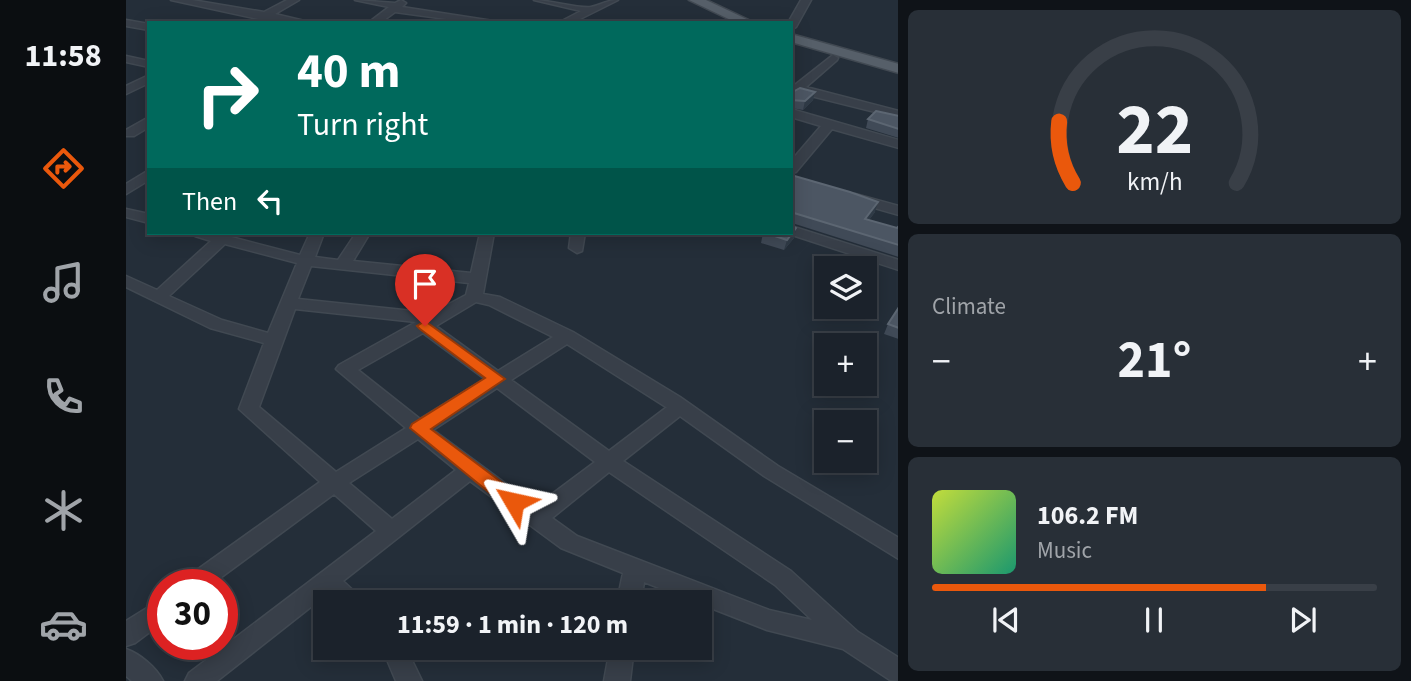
<!DOCTYPE html>
<meta charset="utf-8">
<style>
:root{--surface:#1b222b;--page:#282f37;--text:#f1f3f6;--muted:#a0a4a9;--line:#393f47;--accent:#ea580c}
body{margin:0;font-family:"Source Sans 3",sans-serif;background:var(--page);color:var(--text);height:100vh;display:flex;flex-direction:column;font-size:26px;white-space:nowrap}
*{box-sizing:border-box;margin:0}
p{font-size:23px;color:var(--muted)}
.icon{flex:none;width:38px;height:38px;fill:none;stroke:currentColor;stroke-width:2;stroke-linecap:round;stroke-linejoin:round}
.map{position:relative;flex:1;overflow:hidden}
.panel{display:flex;flex-direction:column;gap:10px;padding:10px;background:#0f1318;width:513px}
.panel>*{flex:none}
.top-card{position:absolute;left:21px;top:21px;width:646px;height:214px;border-radius:0px;box-shadow:0 4px 18px #0003,0 0 0 2px var(--line);background:#00695c;color:#fff;overflow:hidden}
.buttons{position:absolute;left:688px;top:256px;display:grid;gap:14px}
.buttons a{display:grid;place-items:center;width:63px;height:63px;border-radius:0px;background:var(--surface);box-shadow:0 4px 18px #0003,0 0 0 2px var(--line);font-size:35px}
.speed{position:absolute;left:21px;top:569px;display:flex;gap:14px;font-size:35px;font-weight:700;text-align:center}
.speed>*{display:grid;place-content:center;width:91px;height:91px;border-radius:50%;background:var(--surface);box-shadow:0 4px 18px #0003,0 0 0 2px var(--line);line-height:1}
.speed .limit{border:10px solid #d22;background:#fff;color:#111}
.pin{position:absolute;display:grid;place-items:center;width:60px;height:60px;color:#fff;margin:-72px -30px;border-radius:50% 50% 50% 0;rotate:-45deg;box-shadow:0 0 7px #0007}
.pin .icon{rotate:45deg}
.me{position:absolute;width:77px;margin:-38px;rotate:306deg;stroke-linejoin:round;filter:drop-shadow(0 0 5px #0008)}
.turn{display:flex;align-items:center;gap:24px;height:147px;padding:0 35px;font-size:32px}
.turn .icon{width:91px;height:91px;stroke-width:2.5}
.turn b{display:block;font-size:49px;line-height:60px}
.then{display:flex;align-items:center;height:66px;padding:0 35px;background:#0003;gap:14px;font-size:26px}
.big{font-size:52px;font-weight:700;line-height:1.1}
.panel .tile{flex:1;display:flex;flex-direction:column;justify-content:center;gap:10px;min-width:0;padding:0 24px;border-radius:10px;background:var(--page)}
.panel .dial{align-items:center;gap:0}
.dial svg{height:182px;overflow:visible;fill:none;stroke:var(--line);stroke-width:7;stroke-linecap:round;text-anchor:middle}
.dial text{fill:var(--text);stroke:none}
.song{display:flex;align-items:center;gap:21px}
.cover{width:84px;height:84px;border-radius:10px;background:linear-gradient(135deg,hsl(70 70% 55%),hsl(160 70% 35%))}
.played{height:7px;border-radius:4px;background:linear-gradient(90deg,var(--accent) 75%,var(--line) 75%)}
.keys{display:flex;justify-content:space-around;direction:ltr}
.heat{display:flex;justify-content:space-between;align-items:center;font-size:38px;direction:ltr}
.trip{position:absolute;left:187px;top:590px;width:399px;height:70px;border-radius:0px;background:var(--surface);box-shadow:0 4px 18px #0003,0 0 0 2px var(--line);font-weight:700;line-height:70px;text-align:center}
main{display:flex;flex:1;min-height:0}
.dock{display:flex;flex-direction:column;width:126px;justify-content:space-around;align-items:center;background:#0b0e11;color:var(--muted)}
.dock .icon{width:49px;height:49px}
.dock .selected{color:var(--accent)}
.dock b{font-size:32px;color:var(--text)}
.map>svg:first-child{display:block}
.lines{fill:none;stroke-linecap:round;stroke-linejoin:round}
.minor-casing{stroke:#414952;stroke-width:3}
.major-casing{stroke:#414952;stroke-width:3}
.minor{fill:#383f49;fill-rule:evenodd}
.major{fill:#565f69;fill-rule:evenodd}
.wall{fill:#404a57}
.shaded-wall{fill:#2f3a46}
.building{fill:#4c5663;stroke:#5c6672;stroke-width:2}
.route{fill:#ea580c;stroke:#983908;stroke-width:2}
</style>
<main>
<nav class="dock">
<b>11:58</b>
<svg class="icon selected" aria-label="directions" viewBox="0 0 24 24"><path d="M12 3l9 9-9 9-9-9zM9 14v-3h6M13 9l2 2-2 2"/></svg>
<svg class="icon" aria-label="music" viewBox="0 0 24 24"><path d="M9 18V5l10-2v13"/><circle cx="6" cy="18" r="3"/><circle cx="16" cy="16" r="3"/></svg>
<svg class="icon" aria-label="phone" viewBox="0 0 24 24"><path d="M5 4h4l2 5-3 2q2 4 5 5l2-3 5 2v4C11 20 4 13 5 4z"/></svg>
<svg class="icon" aria-label="climate" viewBox="0 0 24 24"><path d="M12 3v18M4 7l16 10M4 17L20 7"/></svg>
<svg class="icon" aria-label="car" viewBox="0 0 24 24"><path d="M5 17H2v-5l4-1 3-4h7l3 4 3 1v5h-3M9 17h6M6 11h13"/><circle cx="7" cy="17" r="2"/><circle cx="17" cy="17" r="2"/></svg>
</nav>
<div class="map">
<svg width="773" height="681" viewBox="0 0 773 681">
<rect width="100%" height="100%" fill="#242e39"/>
<g class="lines">
<defs>
<path id="minor" d="M45 0H66L138 12 161 0H173L149 14 187 23 137 20Z
M229 0 269 3 275 0 280 3 276 7 380 23H350L269 12 254 23H242L263 7Z
M408 0C423 0 454 9 465 7 475 5 481 0 492 0L446 23H432L455 11Z
M675 0H685L670 27 665 30V23H662Z
M0 20 23 24V30L0 26Z
M707 55 712 58 711 60 680 87 773 111V118L673 93 665 98V88Z
M0 56 23 61V67L0 62Z
M23 75V83L0 94V86Z
M665 109 773 140V148L706 129 670 172 665 173V161L695 126 665 117Z
M23 117V127L8 136H0V130Z
M23 170V180L0 194V184Z
M729 194 773 206V215L724 201V195Z
M0 209 23 214V223L0 217Z
M665 226 773 260V270L660 233H665Z
M67 233H90L174 255 184 233H198L189 257 212 260 230 233H244L227 261 345 273 354 233H368L357 294 374 297 447 332 554 397 652 466 773 538V559L638 476 554 416 497 461 665 571 732 632 773 658V681L764 680 717 649 641 630 518 582 515 602H491L497 573 435 548 344 481 217 581 232 595 236 602H208L200 595 91 681H59L63 673 250 531 208 494 86 584H58L61 577 194 482 113 409 138 343 84 328 0 287V276L31 290 85 241 69 236ZM99 244 171 263 142 333 96 320 43 296ZM185 266 343 283 340 295 306 313 172 299ZM350 302 363 305 427 337 372 371 310 326ZM169 309 290 322 213 365 210 369 280 428 210 472 133 407ZM297 333 359 379 294 419 232 370ZM441 344 540 407H541L483 451 385 380ZM371 388 469 462 410 506 307 430ZM292 439 330 470 266 519 223 483ZM483 472 649 585 686 620 643 610 451 536 426 518Z
M445 233H459L456 251 451 253 443 248Z
M37 598V622L9 643 0 646V621Z
M256 648H280L296 681H270Z
M484 648H508L504 681H478Z
M0 649C14 654 30 667 37 681H6L0 676Z"/>
<path id="major" d="M563 0H580L629 23H611Z
M665 34 773 64V73L665 42Z"/>
</defs>
<use href="#minor" class="minor-casing"/>
<use href="#major" class="major-casing"/>
<use href="#minor" class="minor"/>
<use href="#major" class="major"/>
</g>
<path class="wall" d="M689 92 687 100 677 110 665 108V93Z
M773 116V138L740 128 742 119Z
M665 175 749 212 743 220 771 228 773 226V257L666 223 665 225 668 238 658 250 635 243 637 233H665Z
M773 307V339L758 334 762 324Z"/>
<path class="shaded-wall" d="M689 92 687 100 677 110 679 101Z
M752 202 749 212 736 229 739 219Z
M670 228 668 238 658 250 661 240Z"/>
<path class="building" d="M674 88 689 92 679 101 665 100V93Z
M750 111 773 116V129L742 119Z
M665 175 724 192 752 202 739 219 771 228 773 226V245L668 213 665 219Z
M665 225 670 228 661 240 640 233H665Z
M773 307V328L762 324Z"/>
<path class="route" d="M299 321 379 379 305 429 394 496 397 502 394 507 388 509 381 507 284 428 286 424 359 378 294 329 291 326Z"/>
</svg>
<div class="buttons">
<a><svg class="icon" aria-label="layers" viewBox="0 0 24 24"><path d="M12 4l9 5-9 5-9-5zM3 14l9 5 9-5"/></svg></a>
<a>+</a>
<a>−</a>
</div>
<div class="speed"><div class="limit">30</div></div>
<div class="pin" style="left:299px;top:326px;background:#d93025"><svg class="icon" aria-label="arrive" viewBox="0 0 24 24"><path d="M6 21V4h12l-3 4 3 4H6"/></svg></div>
<svg class="me" style="left:388px;top:502px" viewBox="-20 -20 40 40"><path d="M0-17L14 15 0 8-14 15z" fill="#ea580c" stroke="#fff" stroke-width="4"/></svg>
<div class="trip">11:59 · 1 min · 120 m</div>
<div class="top-card">
<div class="turn"><svg class="icon" aria-label="right" viewBox="0 0 24 24"><path d="M7 20v-9h11M14 6l5 5-5 5"/></svg><div><b>40 m</b>Turn right</div></div>
<div class="then">Then<svg class="icon" aria-label="left" viewBox="0 0 24 24"><path d="M17 20v-9H6M10 6l-5 5 5 5"/></svg></div>
</div>
</div>
<section class="panel">
<div class="tile dial"><svg viewBox="0 0 100 80">
<path d="M14 69A42 42 0 1 1 86 69"/>
<path d="M14 69A42 42 0 0 1 8 42" stroke="#ea580c"/>
<text x="50" y="56" font-size="32" font-weight="700">22</text>
<text x="50" y="72" font-size="11">km/h</text>
</svg></div>
<div class="tile"><p>Climate</p>
<div class="heat"><a>−</a><b class="big">21°</b><a>+</a></div>
</div>
<div class="tile">
<div class="song"><i class="cover"></i><div><b>106.2 FM</b><p>Music</p></div></div>
<div class="played"></div>
<div class="keys"><svg class="icon" aria-label="previous" viewBox="0 0 24 24"><path d="M18 5L8 12l10 7zM5 5v14"/></svg><svg class="icon" aria-label="pause" viewBox="0 0 24 24"><path d="M8 5v14M16 5v14"/></svg><svg class="icon" aria-label="next" viewBox="0 0 24 24"><path d="M6 5l10 7-10 7zM19 5v14"/></svg></div>
</div>
</section>
</main>
